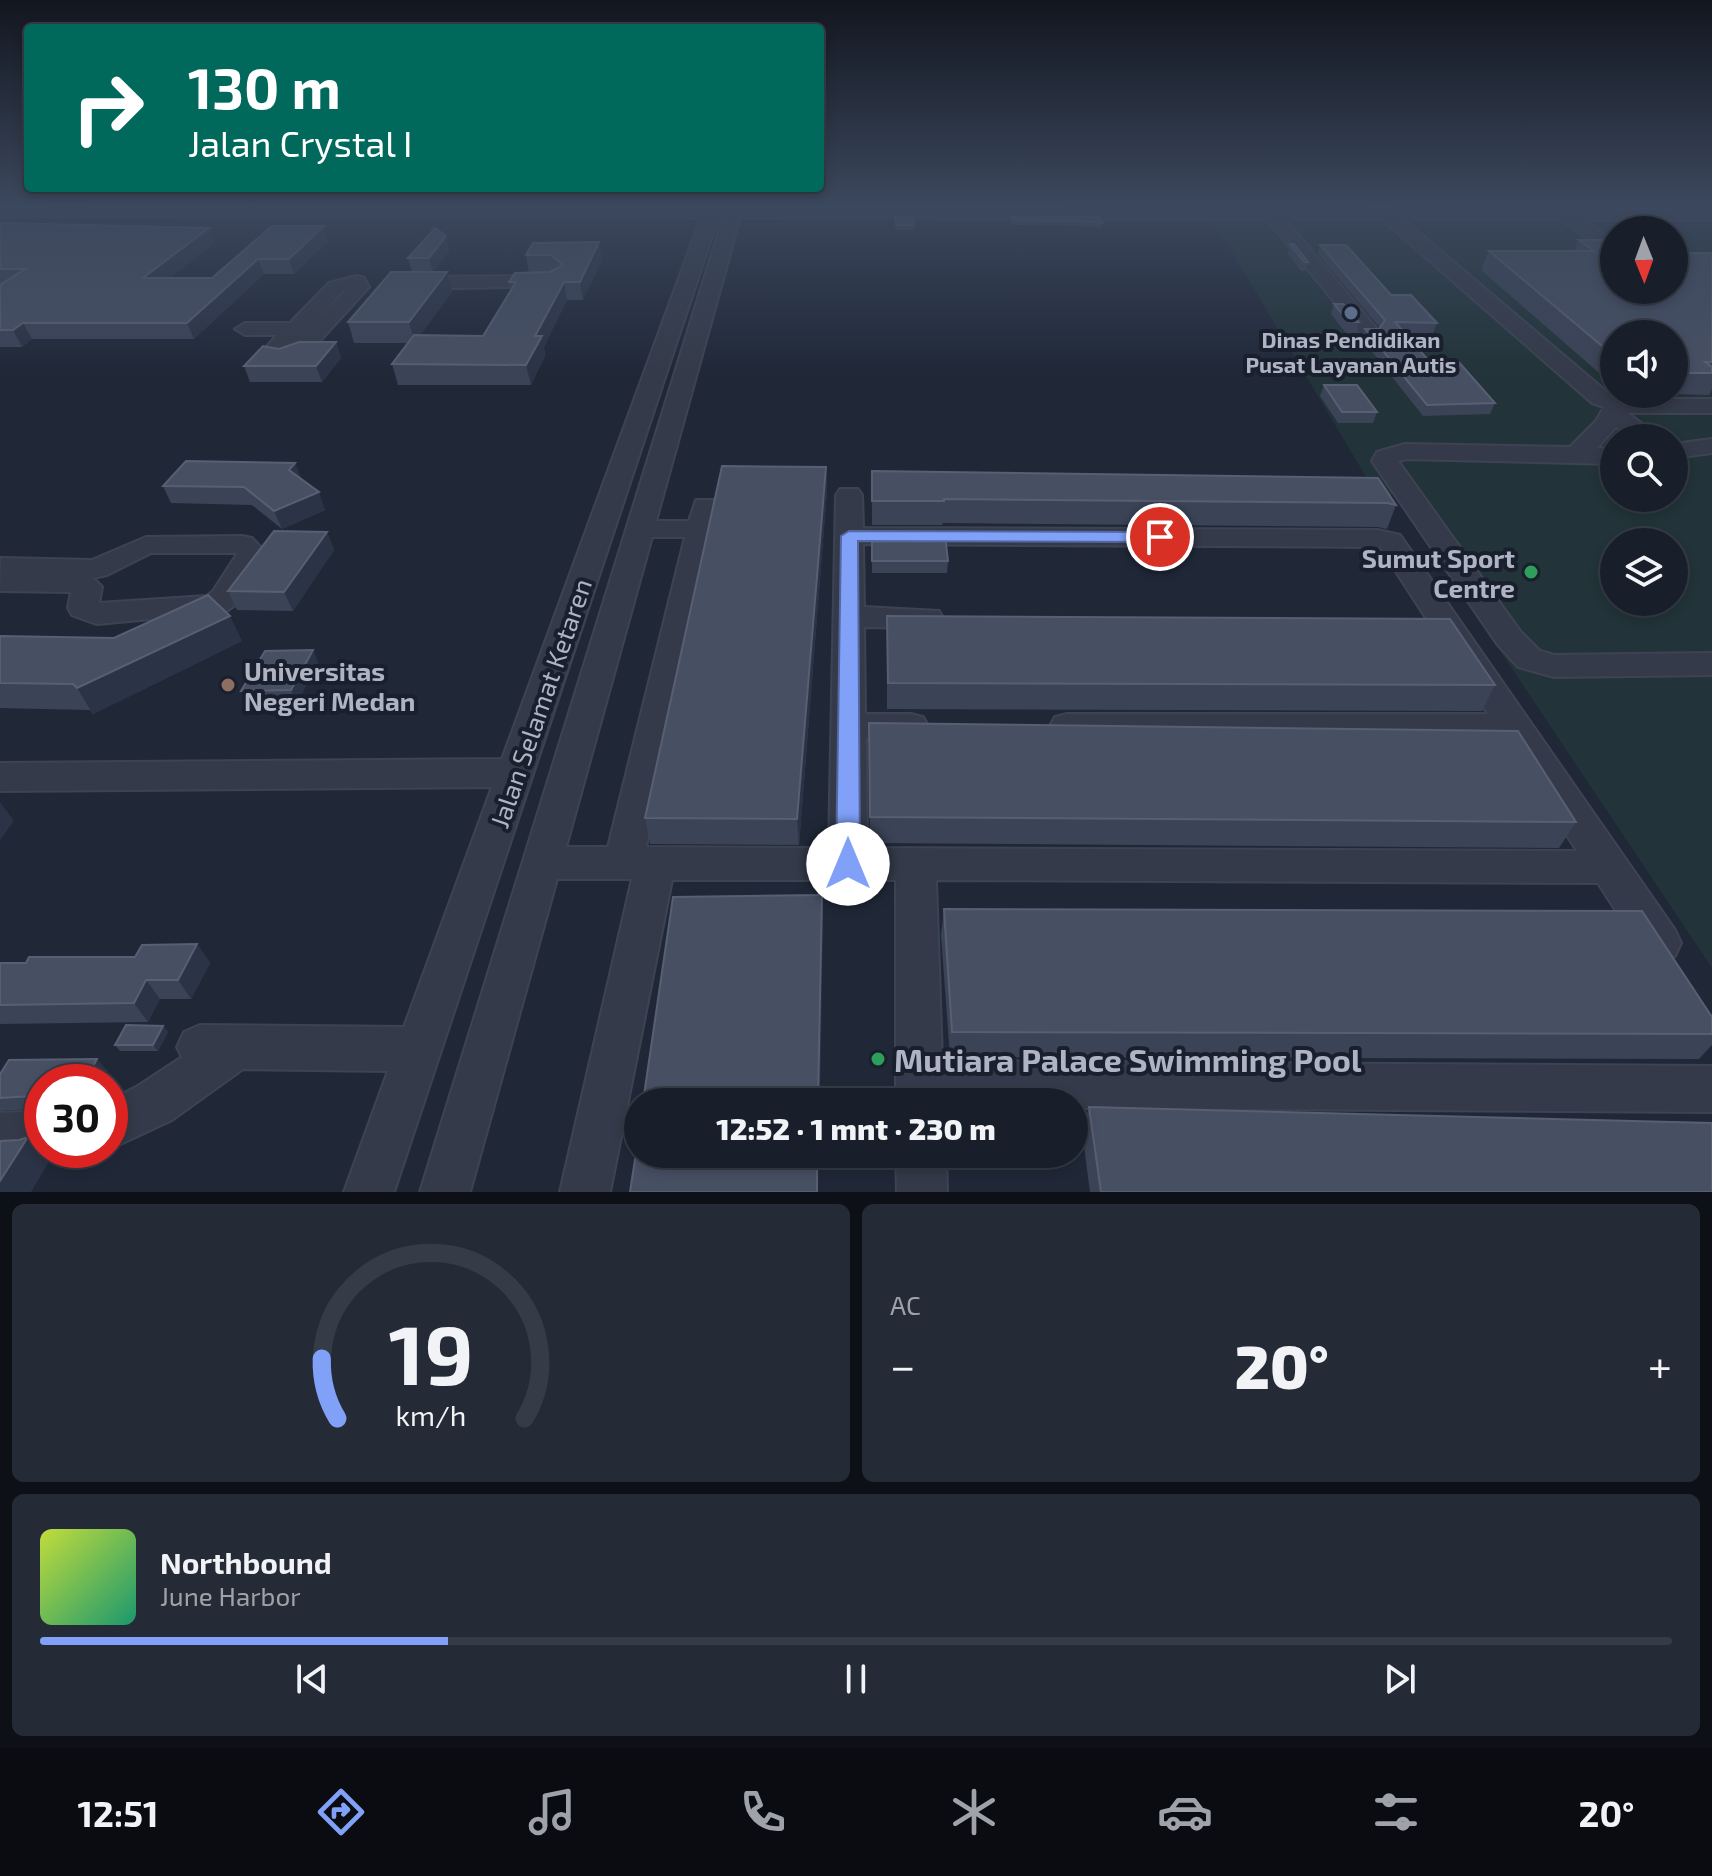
<!DOCTYPE html>
<html lang="id">
<meta charset="utf-8">
<style>
:root{--surface:#181e2a;--page:#252b36;--text:#f1f3f6;--muted:#9fa2a8;--line:#363c47;--accent:#81a0f8}
body{margin:0;font-family:"Exo 2",sans-serif;background:var(--page);color:var(--text);height:100vh;display:flex;flex-direction:column;font-size:30px;white-space:nowrap}
*{box-sizing:border-box;margin:0}
p{font-size:26px;color:var(--muted)}
.icon{flex:none;width:44px;height:44px;fill:none;stroke:currentColor;stroke-width:2;stroke-linecap:round;stroke-linejoin:round}
.map{position:relative;height:1192px;overflow:hidden}
.sheet{display:flex;flex-direction:column;gap:12px;padding:12px;background:#0d1017;flex:1}
.sheet>*{flex:none}
.top-card{position:absolute;left:24px;top:24px;width:800px;height:168px;border-radius:8px;box-shadow:0 4px 12px #0003,0 0 0 2px var(--line);background:#00695c;color:#fff;overflow:hidden}
.needle{width:52px;rotate:179deg}
.tools{position:absolute;left:1600px;top:216px;display:grid;gap:16px}
.tools a{display:grid;place-items:center;width:88px;height:88px;border-radius:50%;background:var(--surface);box-shadow:0 4px 12px #0003,0 0 0 2px var(--line);font-size:40px}
.speed{position:absolute;left:24px;top:1064px;display:flex;gap:16px;font-size:40px;font-weight:700;text-align:center}
.speed>*{display:grid;place-content:center;width:104px;height:104px;border-radius:50%;background:var(--surface);box-shadow:0 4px 12px #0003,0 0 0 2px var(--line);line-height:1}
.speed .limit{border:12px solid #d22;background:#fff;color:#111}
.pin{position:absolute;display:grid;place-items:center;width:68px;height:68px;color:#fff;margin:-34px;border:4px solid #fff;border-radius:50%;box-shadow:0 2px 8px #0007}
.me{position:absolute;width:88px;margin:-44px;rotate:0deg;stroke-linejoin:round;filter:drop-shadow(0 0 6px #0008)}
.turn{display:flex;align-items:center;gap:28px;height:168px;padding:0 32px;font-size:36px}
.turn .icon{width:104px;height:104px;stroke-width:2.5}
.turn b{display:block;font-size:56px;line-height:68px}
.big{font-size:60px;font-weight:800;line-height:1.1}
.sheet .tile{flex:1;display:flex;flex-direction:column;justify-content:center;gap:12px;min-width:0;padding:0 28px;border-radius:12px;background:var(--page)}
.sheet .dial{align-items:center;gap:0}
.dial svg{height:208px;overflow:visible;fill:none;stroke:var(--line);stroke-width:7;stroke-linecap:round;text-anchor:middle}
.dial text{fill:var(--text);stroke:none}
.song{display:flex;align-items:center;gap:24px}
.cover{width:96px;height:96px;border-radius:12px;background:linear-gradient(135deg,hsl(70 70% 55%),hsl(160 70% 35%))}
.played{height:8px;border-radius:4px;background:linear-gradient(90deg,var(--accent) 25%,var(--line) 25%)}
.keys{display:flex;justify-content:space-around;direction:ltr}
.heat{display:flex;justify-content:space-between;align-items:center;font-size:44px;direction:ltr}
.sheet .tiles{flex:1;display:grid;gap:12px;grid-template-columns:1fr 1fr}
.tile:last-child{grid-column:span 2}
.trip{position:absolute;left:624px;top:1088px;width:464px;height:80px;border-radius:40px;background:var(--surface);box-shadow:0 4px 12px #0003,0 0 0 2px var(--line);font-weight:800;line-height:80px;text-align:center}
.tab-bar{display:flex;height:128px;justify-content:space-around;align-items:center;background:#0a0c11;color:var(--muted)}
.tab-bar .icon{width:56px;height:56px}
.tab-bar .on{color:var(--accent)}
.tab-bar b{font-size:36px;color:var(--text)}
.map>svg:first-child{display:block}
.green{fill:#223439;fill-rule:evenodd}
.lines{fill:none;stroke-linecap:round;stroke-linejoin:round}
.minor-casing{stroke:#3d4352;stroke-width:4}
.minor{fill:#343a49;fill-rule:evenodd}
.wall{fill:#3b4357}
.shaded-wall{fill:#2b3346}
.building{fill:#475063;stroke:#585f72;stroke-width:2}
.route{fill:#81a0f8;stroke:#5468a1;stroke-width:2}
.service-dot{fill:#5c6f8a;stroke:#1a1f2d;stroke-width:3}
.leisure-dot{fill:#2e9e5b;stroke:#1a1f2d;stroke-width:3}
.education-dot{fill:#8d6e63;stroke:#1a1f2d;stroke-width:3}
.labels{text-anchor:middle;dominant-baseline:central;stroke-width:8;stroke-linejoin:round;paint-order:stroke}
.far-poi-label{font-size:22px;font-weight:bold;fill:#afb4c5;stroke:#1a1f2d}
.poi-label{font-size:26px;font-weight:bold;fill:#afb4c5;stroke:#1a1f2d;text-anchor:end}
.street-label{font-size:26px;fill:#afb4c5;stroke:#1a1f2d}
.near-poi-label{font-size:32px;font-weight:bold;fill:#afb4c5;stroke:#1a1f2d;text-anchor:start}
</style>
<div class="map">
<svg width="1712" height="1192" viewBox="0 0 1712 1192">
<rect width="100%" height="100%" fill="#202838"/>
<path class="green" d="M1214 222 1712 224V968L1396 495H1377ZM1614 230H1674V290H1614ZM1614 334H1674V394H1614ZM1614 438H1674V498H1614ZM1614 542H1674V602H1614Z"/>
<g class="lines">
<defs>
<path id="minor" d="M1371 205H1386L1391 209 1712 210V220H1583L1614 242V256L1562 220 1403 219 1608 393 1628 399H1712V413H1627L1662 438H1633L1616 427 1597 448H1614V464L1407 459 1398 461 1520 631 1540 651 1554 655 1712 653V675L1554 677 1518 667 1498 645 1372 461 1377 452 1405 444 1570 447 1596 421 1604 407 1592 403 1382 219H1285L1376 328 1379 332 1376 336H1362L1267 219 740 218 656 521H689L696 500H716L719 506 646 847 829 848 836 495 840 489H858L862 495 863 528 1378 530 1400 535 1675 930 1681 943 1675 956 1660 961 1645 956 1598 883 936 880 942 1061 1712 1066V1112L1074 1108V1102H896V880H672L610 1192H560L632 879H557L470 1192H420L723 218H718L394 1192H344L388 1071 243 1069 172 1120 110 1149V1100L138 1086 182 1057 177 1047 184 1032 200 1025 404 1027 492 787 0 791V763L502 759 701 218 0 216V206L1371 209ZM652 537H685L608 847H566ZM863 544 1380 547 1488 714H1067L1055 717 1050 726 1055 735 1067 738 1505 739 1577 851 867 848 866 738H911L923 735 928 726 923 717 911 714H865L864 627 928 628 939 625 943 618 939 611 864 607Z
M357 276 364 278 369 287 308 354 284 362 264 358 261 353 277 335H245L235 329 245 323H290L329 283ZM343 291H345L311 325Z
M549 276 556 278 559 282 556 286 409 289 399 283 409 277Z
M1712 439V453L1674 458V444Z
M242 536 252 538 266 553 235 605 225 612 97 624 72 615 68 608 71 592 0 591 1 558 92 560 146 537ZM151 553H235L237 554 213 591 207 596 99 603 102 587 93 578 107 575Z
M42 1111V1150L59 1152 42 1159 0 1161V1113Z
M896 1154H946L947 1192H897Z"/>
</defs>
<use href="#minor" class="minor-casing"/>
<use href="#minor" class="minor"/>
</g>
<path class="wall" d="M1527 205H1677L1527 206Z
M895 217 914 225V230H896Z
M1011 217 1103 223 1102 228 1078 226 1012 225Z
M0 223 209 228 214 243 170 278H212L272 226 328 241 294 274H264L194 339H32L22 347H0Z
M446 236 449 251 433 272H447L452 292 420 335 483 336 511 290 509 282 529 273 526 255 533 243 602 260 583 300H567L544 347 545 356 531 385H398L392 364 408 343H354L348 322 412 272 408 258Z
M1579 240H1614V290L1712 253V389L1709 395 1670 394H1674V334H1614V385H1613L1481 270 1489 251H1574Z
M1290 244 1308 262 1306 271H1301L1288 254Z
M1320 245 1391 295 1437 323 1433 333H1404L1428 360 1495 403 1490 414 1423 416 1362 339 1365 329 1380 328 1318 254Z
M1334 304 1359 322 1356 333H1346L1331 314Z
M336 342 341 358 322 382H250L244 366 279 349Z
M1324 385 1377 412 1373 423H1338L1320 396Z
M295 463 301 479 325 510 282 529 252 505 171 503 163 486Z
M826 467 827 490 799 845 650 844 645 818Z
M872 471 1378 478 1396 505 1387 529 1378 527 943 523 942 525H872Z
M327 532 334 550 293 611 237 610 228 591Z
M872 535 948 561 947 573H872Z
M887 616 1495 685 1482 711 887 709Z
M0 636 242 641 93 714 90 710 0 708Z
M318 662 297 703 247 704 241 691Z
M869 749 1576 822 1559 848 870 843Z
M944 909 1712 1017V1045L1699 1059 950 1057 941 935Z
M197 944 210 963 191 999H160L148 1022 0 1024V963H26L135 957Z
M163 1026 168 1032 158 1051H120L115 1045Z
M108 1071 42 1082V1144L32 1135V1109L0 1111V1074Z
M1089 1107 1712 1192H1090L1082 1131Z"/>
<path class="shaded-wall" d="M324 226 328 241 294 274 289 259Z
M209 228 214 243 150 294 143 278Z
M446 236 449 251 433 273 429 258Z
M599 242 602 260 583 300 580 282Z
M258 259 264 274 194 339 187 323Z
M447 272 452 292 415 343 409 322Z
M564 282 567 300 544 347 545 356 531 385 526 365 535 336Z
M23 323 32 339 22 347 13 330Z
M336 342 341 358 322 382 316 366Z
M295 463 302 480 289 470Z
M826 467 827 490 799 845 797 819Z
M319 492 325 510 282 529 274 511Z
M327 532 334 550 293 611 284 592Z
M230 616 242 641 93 714 77 688Z
M313 650 318 662 297 703 291 690Z
M0 802 14 821 0 840Z
M822 895 823 921 820 1102H818Z
M197 944 210 963 191 999 178 980Z
M146 980 160 999 148 1022 134 1003Z
M163 1026 168 1032 158 1051 153 1045Z
M97 1059 108 1071 102 1082H84Z
M28 1137 51 1158 31 1192H0V1181Z
M817 1154H819L818 1192H817Z"/>
<path class="building" d="M895 217H913L914 225H896Z
M1011 217H1100L1103 223 1078 221 1013 220Z
M0 223 209 228 143 278H212L272 226H324L289 259H258L187 323H23L13 330H0V285L25 269H0Z
M435 228 446 236 429 258H408Z
M1579 240H1614V290H1674V253H1712V362H1705L1712 367V373H1683L1674 366V334H1614V356L1489 251H1594Z
M599 242 580 282H564L535 336H542L526 365 392 364 414 335 483 336 516 282H509L515 273 550 272 563 265 551 255H526L533 243Z
M1290 244H1294L1308 262H1304Z
M1320 245H1346L1391 295H1411L1437 323 1395 322 1428 360H1457L1495 403 1427 405 1365 329H1379L1385 320Z
M391 272H447L409 322H348Z
M1334 304H1343L1359 322H1349Z
M299 342H336L316 366H244L263 346 279 349Z
M1324 385H1357L1377 412H1342Z
M186 461 295 463 289 470 319 492 274 511 244 487 163 486Z
M722 466 826 467 797 819 645 818Z
M872 471 1378 478 1396 505 1387 503 944 499V501H872Z
M274 531 327 532 284 592 228 591Z
M872 535H945L948 561H872Z
M208 595 230 616 77 688 73 684 0 683V636L114 638Z
M887 616 1450 619 1495 685 888 683Z
M313 650 291 690 241 691 265 651Z
M869 723 1518 731 1576 822 870 817Z
M822 895 818 1102H643L673 897Z
M944 909 1642 911 1712 1017V1034L952 1032Z
M197 944 178 980H146L134 1003 0 1005V963H26L29 957H135L142 945Z
M126 1025 163 1026 153 1045H115Z
M97 1059 84 1082H42V1136L32 1135V1096L0 1098V1074L9 1060Z
M1089 1107 1712 1123V1192H1101Z
M28 1137 0 1181V1141L19 1140Z
M638 1140V1154H817V1192H630Z"/>
<linearGradient id="sky" x2="0" y2="1"><stop stop-color="#12161f"/><stop offset="0.55" stop-color="#3c485e"/><stop offset="1" stop-color="#3c485e" stop-opacity="0"/></linearGradient>
<rect width="1712" height="372" fill="url(#sky)"/>
<path class="route" d="M849 531 1160 532 1168 537 1160 542 858 541 860 864 857 871 848 874 840 871 836 864 841 536Z"/>
<circle class="service-dot" cx="1351" cy="313" r="8"/>
<g class="leisure-dot">
<circle cx="1531" cy="572" r="8"/>
<circle cx="878" cy="1059" r="8"/>
</g>
<circle class="education-dot" cx="228" cy="685" r="8"/>
<g class="labels">
<g class="far-poi-label">
<text x="1351" y="339">Dinas Pendidikan<tspan x="1351" dy="25">Pusat Layanan Autis</tspan></text>
</g>
<g class="poi-label">
<text x="1515" y="557">Sumut Sport<tspan x="1515" dy="30">Centre</tspan></text>
<text x="244" y="670" text-anchor="start">Universitas<tspan x="244" dy="30">Negeri Medan</tspan></text>
</g>
<g class="street-label">
<text transform="translate(540 703) rotate(-71)">Jalan Selamat Ketaren</text>
</g>
<g class="near-poi-label">
<text x="894" y="1059">Mutiara Palace Swimming Pool</text>
</g>
</g>
</svg>
<div class="tools">
<a><svg class="needle" viewBox="-14 -14 28 28"><path d="M0-13l5 13h-10z" fill="#e53935"/><path d="M0 13l5-13h-10z" fill="#9fa2a8"/></svg></a>
<a><svg class="icon" aria-label="sound" viewBox="0 0 24 24"><path d="M4 9h4l5-4v14l-5-4H4zM17 9q2 3 0 6"/></svg></a>
<a><svg class="icon" aria-label="search" viewBox="0 0 24 24"><circle cx="10" cy="10" r="6"/><path d="M15 15l6 6"/></svg></a>
<a><svg class="icon" aria-label="layers" viewBox="0 0 24 24"><path d="M12 4l9 5-9 5-9-5zM3 14l9 5 9-5"/></svg></a>
</div>
<div class="speed"><div class="limit">30</div></div>
<div class="pin" style="left:1160px;top:537px;background:#d93025"><svg class="icon" aria-label="arrive" viewBox="0 0 24 24"><path d="M6 21V4h12l-3 4 3 4H6"/></svg></div>
<svg class="me" style="left:848px;top:864px" viewBox="-20 -20 40 40"><circle r="19" fill="#fff"/><path d="M0-13L10 11 0 6-10 11z" fill="#81a0f8"/></svg>
<div class="trip">12:52 · 1 mnt · 230 m</div>
<div class="top-card">
<div class="turn"><svg class="icon" aria-label="right" viewBox="0 0 24 24"><path d="M7 20v-9h11M14 6l5 5-5 5"/></svg><div><b>130 m</b>Jalan Crystal I</div></div>
</div>
</div>
<section class="sheet">
<div class="tiles">
<div class="tile dial"><svg viewBox="0 0 100 80">
<path d="M14 69A42 42 0 1 1 86 69"/>
<path d="M14 69A42 42 0 0 1 8 46" stroke="#81a0f8"/>
<text x="50" y="56" font-size="32" font-weight="700">19</text>
<text x="50" y="72" font-size="11">km/h</text>
</svg></div>
<div class="tile"><p>AC</p>
<div class="heat"><a>−</a><b class="big">20°</b><a>+</a></div>
</div>
<div class="tile">
<div class="song"><i class="cover"></i><div><b>Northbound</b><p>June Harbor</p></div></div>
<div class="played"></div>
<div class="keys"><svg class="icon" aria-label="previous" viewBox="0 0 24 24"><path d="M18 5L8 12l10 7zM5 5v14"/></svg><svg class="icon" aria-label="pause" viewBox="0 0 24 24"><path d="M8 5v14M16 5v14"/></svg><svg class="icon" aria-label="next" viewBox="0 0 24 24"><path d="M6 5l10 7-10 7zM19 5v14"/></svg></div>
</div>
</div>
</section>
<nav class="tab-bar">
<b>12:51</b>
<svg class="icon on" aria-label="directions" viewBox="0 0 24 24"><path d="M12 3l9 9-9 9-9-9zM9 14v-3h6M13 9l2 2-2 2"/></svg>
<svg class="icon" aria-label="music" viewBox="0 0 24 24"><path d="M9 18V5l10-2v13"/><circle cx="6" cy="18" r="3"/><circle cx="16" cy="16" r="3"/></svg>
<svg class="icon" aria-label="phone" viewBox="0 0 24 24"><path d="M5 4h4l2 5-3 2q2 4 5 5l2-3 5 2v4C11 20 4 13 5 4z"/></svg>
<svg class="icon" aria-label="climate" viewBox="0 0 24 24"><path d="M12 3v18M4 7l16 10M4 17L20 7"/></svg>
<svg class="icon" aria-label="car" viewBox="0 0 24 24"><path d="M5 17H2v-5l4-1 3-4h7l3 4 3 1v5h-3M9 17h6M6 11h13"/><circle cx="7" cy="17" r="2"/><circle cx="17" cy="17" r="2"/></svg>
<svg class="icon" aria-label="filters" viewBox="0 0 24 24"><path d="M4 7h16M4 17h16"/><circle cx="9" cy="7" r="2"/><circle cx="15" cy="17" r="2"/></svg>
<b>20°</b>
</nav>
